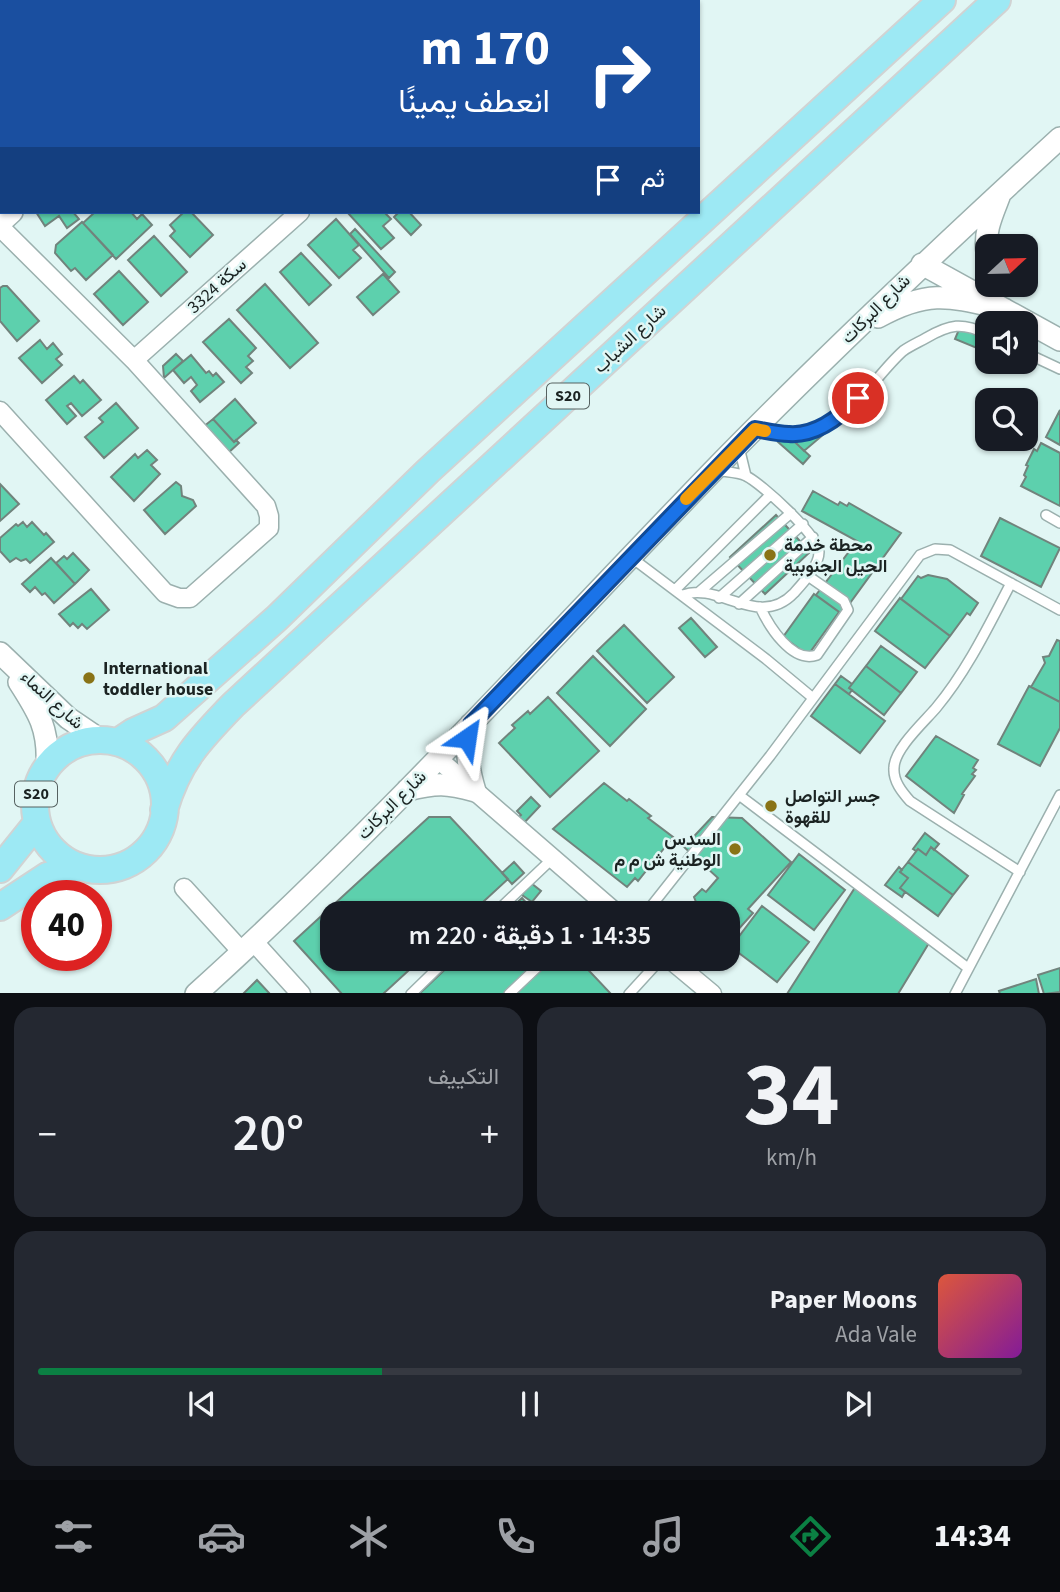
<!DOCTYPE html>
<html lang="ar">
<meta charset="utf-8">
<style>
:root{--surface:#171b24;--page:#242831;--text:#f1f3f6;--muted:#9ea1a6;--line:#363941;--accent:#0b8043}
body{margin:0;font-family:"Source Sans 3",Vazirmatn,sans-serif;background:var(--page);color:var(--text);direction:rtl;height:100vh;display:flex;flex-direction:column;font-size:26px;white-space:nowrap}
*{box-sizing:border-box;margin:0}
p{font-size:23px;color:var(--muted)}
.icon{flex:none;width:38px;height:38px;fill:none;stroke:currentColor;stroke-width:2;stroke-linecap:round;stroke-linejoin:round}
.map{position:relative;height:993px;overflow:hidden;direction:ltr}
.details{display:flex;flex-direction:column;gap:14px;padding:14px;background:#0d0f14;flex:1}
.details>*{flex:none}
.top-card{position:absolute;left:0px;top:0px;width:700px;height:214px;box-shadow:0 2px 5px #0004;direction:rtl;background:#1a4fa0;color:#fff;overflow:hidden}
.needle{width:46px;rotate:68deg}
.controls{position:absolute;left:975px;top:234px;display:grid;gap:14px}
.controls a{display:grid;place-items:center;width:63px;height:63px;border-radius:14px;background:var(--surface);box-shadow:0 2px 5px #0004;font-size:35px}
.speed{position:absolute;left:21px;top:880px;display:flex;gap:14px;font-size:35px;font-weight:700;text-align:center}
.speed>*{display:grid;place-content:center;width:91px;height:91px;border-radius:50%;background:var(--surface);box-shadow:0 2px 5px #0004;line-height:1}
.speed .limit{border:10px solid #d22;background:#fff;color:#111}
.pin{position:absolute;display:grid;place-items:center;width:60px;height:60px;color:#fff;margin:-30px;border:4px solid #fff;border-radius:50%;box-shadow:0 2px 7px #0007}
.me{position:absolute;width:77px;margin:-38px;rotate:32deg;stroke-linejoin:round;filter:drop-shadow(0 0 5px #0008)}
.turn{display:flex;align-items:center;gap:24px;height:147px;padding:0 35px;font-size:32px}
.turn .icon{width:91px;height:91px;stroke-width:2.5}
.turn b{display:block;font-size:49px;line-height:60px}
.then{display:flex;align-items:center;height:66px;padding:0 35px;background:#0003;gap:14px;font-size:26px}
.big{font-size:52px;font-weight:600;line-height:1.1}
.details .tile{flex:1;display:flex;flex-direction:column;justify-content:center;gap:10px;min-width:0;padding:0 24px;border-radius:21px;background:var(--page)}
.details .dial{align-items:center;gap:0}
.dial b{font-size:91px;line-height:1}
.song{display:flex;align-items:center;gap:21px}
.cover{width:84px;height:84px;border-radius:10px;background:linear-gradient(135deg,hsl(10 70% 55%),hsl(290 70% 35%))}
.played{height:7px;border-radius:4px;background:linear-gradient(90deg,var(--accent) 35%,var(--line) 35%)}
.keys{display:flex;justify-content:space-around;direction:ltr}
.heat{display:flex;justify-content:space-between;align-items:center;font-size:38px;direction:ltr}
.details .tiles{flex:1;display:grid;gap:14px;grid-template-columns:1fr 1fr}
.tile:last-child{grid-column:span 2}
.trip{position:absolute;left:320px;top:901px;width:420px;height:70px;border-radius:21px;background:var(--surface);box-shadow:0 2px 5px #0004;font-weight:600;line-height:70px;text-align:center;direction:rtl}
.menu{display:flex;height:112px;justify-content:space-around;align-items:center;background:#090b0e;color:var(--muted)}
.menu .icon{width:49px;height:49px}
.menu .active{color:var(--accent)}
.menu b{font-size:32px;color:var(--text)}
.map>svg:first-child{display:block}
.building{fill:#5dd0ad;stroke:#71837c;stroke-width:2}
.lines{fill:none;stroke-linecap:round;stroke-linejoin:round}
.service-casing{stroke:#9bb0ae;stroke-width:12}
.minor-casing{stroke:#9bb0ae;stroke-width:21}
.tertiary-casing{stroke:#9bb0ae;stroke-width:24}
.primary-casing{stroke:#d1d3d3;stroke-width:30}
.service{stroke:#fff;stroke-width:9}
.minor{stroke:#fff;stroke-width:18}
.tertiary{stroke:#fff;stroke-width:21}
.primary{stroke:#9de9f4;stroke-width:26}
.route-casing{stroke:#114b97;stroke-width:18}
.route{stroke:#1a73e8;stroke-width:12}
.slow{stroke:#f59e0b;stroke-width:12}
.poi-dot{fill:#897316;stroke:#e1f6f4;stroke-width:2.5}
.labels{text-anchor:middle;dominant-baseline:central;stroke-width:5;stroke-linejoin:round;paint-order:stroke}
.shield{fill:#e1f6f4;stroke:#566261;stroke-width:2}
.shield-label{font-size:16px;font-weight:bold;fill:#1b2322}
.street-label{font-size:18px;fill:#1b2322;stroke:#e1f6f4}
.poi-label{font-size:18px;font-weight:bold;fill:#1b2322;stroke:#e1f6f4;text-anchor:start}
</style>
<div class="map">
<svg width="1060" height="994" viewBox="0 0 1060 994">
<rect width="100%" height="100%" fill="#e1f6f4"/>
<path class="building" d="M36 212H73L79 219 67 228 59 216 45 226Z
M95 212H131L137 219 142 214 152 225 116 259 83 223Z
M184 212H191L213 235 190 257 170 236 175 231 170 225Z
M347 212H384L391 219 383 226 394 238 381 249Z
M399 212H409L421 225 411 235 394 217Z
M336 219 359 245 353 250 361 258 339 278 308 245Z
M82 222 113 255 86 280 75 268 71 271 55 253 56 245Z
M355 229 395 272 389 278 350 234Z
M154 236 187 272 161 296 128 260Z
M301 253 331 285 309 305 280 272Z
M119 271 148 302 123 325 94 294Z
M383 274 399 292 373 315 357 297Z
M265 284 318 343 290 368 237 310Z
M3 286H7L39 321 17 341 0 321V288Z
M229 319 256 348 248 356 253 361 246 367 252 373 241 383 203 342Z
M960 327 987 339 984 351 955 339Z
M40 340 47 349 53 343 62 354 56 359 62 365 42 383 19 358Z
M176 354 183 361 164 378 163 366Z
M191 355 206 373 209 371 213 376 216 373 224 382 200 402 191 391 197 385 191 377 184 383 173 370Z
M74 376 80 383 83 380 101 400 82 416 71 403 67 406 76 416 67 424 46 400Z
M235 399 256 423 234 442 213 419Z
M116 403 138 428 104 458 85 437 103 422 99 418Z
M1060 410V445L1046 437Z
M213 419 234 442 236 440 239 443 228 453 203 427Z
M822 420 830 429 804 451 796 443Z
M786 434 810 456 803 464 778 442Z
M1041 443 1060 453V506L1021 486 1026 477 1024 475 1028 466 1026 465 1034 449 1037 451Z
M147 450 157 460 151 465 160 474 134 501 111 477 135 454 138 458Z
M176 482 181 486 182 496 193 500 196 506 165 534 144 510Z
M0 484 19 504 0 521Z
M813 491 838 505 840 502 847 506 849 503 901 533 842 614 816 595 857 541 802 511Z
M776 515 810 552 765 594 730 557Z
M1000 518 1060 548 1041 587 981 556Z
M23 522 27 527 32 522 44 535 46 533 54 542 30 563 26 559 21 561 16 558 10 562 0 551V538L16 524 18 526Z
M73 553 89 570 75 584 56 563 64 556 67 559Z
M51 558 75 584 54 603 45 593 42 595 35 587 30 592 22 584Z
M928 575 947 579 978 603 970 615 967 613 950 636 901 599 918 576 921 578Z
M91 589 109 610 87 629 82 624 78 628 73 623 70 626 59 614Z
M814 594 839 612 808 655 783 637Z
M900 598 950 636 925 668 875 631Z
M691 618 717 647 705 657 679 628Z
M624 625 674 677 647 703 597 651Z
M1057 640 1060 641V702L1031 687 1045 663 1043 657 1049 656Z
M881 646 917 672 901 693 866 666Z
M593 656 646 709 610 746 557 693Z
M866 666 901 693 884 715 849 688Z
M841 676 852 684 849 688 852 690 849 694 835 684Z
M835 684 885 721 860 753 811 716Z
M1029 686 1060 702V728L1040 766 998 744Z
M548 697 599 751 550 797 499 743 515 728 512 725 528 711 530 714Z
M936 736 978 760 973 768 976 770 972 774 975 776 962 794 964 795 954 813 906 776Z
M604 783 627 801 629 799 651 816 648 818 673 837 638 881 635 878 627 887 553 829Z
M531 797 540 806 524 823 518 818 521 815 517 811Z
M429 817H450L508 879 470 914H332V959H421L383 994H342L294 941Z
M712 817 742 818 791 862 748 909 753 913 728 941V914H686L696 902 694 897 702 889 706 892 718 878 684 847Z
M925 833 939 844 934 850 931 847 926 855 918 849 916 851 913 849Z
M931 847 968 876 953 895 908 862 918 849 926 855Z
M799 854 845 890 814 930 768 895Z
M514 862 524 873 512 884 502 873Z
M908 862 953 895 938 916 900 888 908 878 900 872Z
M899 867 902 870 900 872 908 878 900 888 905 892 902 897 885 885Z
M531 883 541 891 532 902 522 895Z
M856 886 929 943 898 994H787Z
M522 898 536 914H505Z
M762 906 809 942 777 982 731 947Z
M456 959H578L611 994H419Z
M1060 968V992L1044 994 1038 975Z
M1036 979 1039 994H1000L999 991Z
M257 980 270 994H243Z"/>
<g class="lines">
<defs>
<path id="service" d="M1026 353 1060 369
M756 429C779 433 797 436 820 428 855 415 876 375 903 351 910 346 919 342 926 338 950 324 962 322 987 334
M739 447 746 476
M1046 515 1060 523
M632 558 766 659 813 698
M1011 583C989 625 967 671 936 708 924 722 894 749 894 768 893 781 902 792 910 801L1020 872
M675 590 770 495
M699 592 791 513
M683 595C718 581 759 630 794 593 803 583 819 566 819 552 819 536 761 483 746 476 738 472 724 472 715 470
M719 598 803 524
M739 604 813 537
M760 607C769 626 792 664 817 655L848 610 844 601 808 576
M739 795 968 968
M494 914 553 858
M595 914 606 903
M645 914 770 756 920 555 935 549 950 550 1060 610
M411 994 447 959
M509 994 546 959
M629 994 661 959
M955 994 1060 795"/>
<path id="minor" d="M447 0 449 2
M531 2 533 0
M0 227 134 360 266 506 269 516V528L190 598H179L165 593 0 411
M134 360 300 212
M438 759 617 914
M184 888 242 952
M254 942 301 994
M670 959 712 994"/>
<path id="tertiary" d="M243 2 245 0
M0 223 12 212
M987 252C984 232 992 215 999 197
M922 264 1060 340
M878 317C929 289 949 296 1004 309
M0 653 68 718 99 739
M19 682C39 713 49 729 47 766
M471 724C465 748 468 768 475 791
M407 790C437 783 446 783 475 791
M196 994C378 830 542 648 712 472 824 357 941 247 1060 138"/>
<path id="primary" d="M35 805a65 65 0 1 1 130 0a65 65 0 1 1-130 0Z
M118 742 133 732 164 718 277 618 428 471 942 0
M164 810C178 762 199 740 233 705L997 0
M0 869 37 823
M0 907 47 876 79 867"/>
</defs>
<use href="#service" class="service-casing"/>
<use href="#minor" class="minor-casing"/>
<use href="#tertiary" class="tertiary-casing"/>
<use href="#primary" class="primary-casing"/>
<use href="#service" class="service"/>
<use href="#minor" class="minor"/>
<use href="#tertiary" class="tertiary"/>
<use href="#primary" class="primary"/>
</g>
<g class="lines">
<defs>
<path id="route" d="M467 738 471 724 755 429C766 431 778 434 789 434 816 436 841 416 858 398"/>
</defs>
<use href="#route" class="route-casing"/>
<use href="#route" class="route"/>
<path class="slow" d="M686 499 755 429 765 431"/>
</g>
<g class="poi-dot">
<circle cx="770" cy="555" r="7"/>
<circle cx="89" cy="678" r="7"/>
<circle cx="771" cy="806" r="7"/>
<circle cx="735" cy="849" r="7"/>
</g>
<g class="labels">
<g class="shield">
<rect x="547" y="383.5" width="42" height="25" rx="5"/>
<rect x="15" y="781.5" width="42" height="25" rx="5"/>
</g>
<g class="shield-label">
<text x="568" y="396">S20</text>
<text x="36" y="794">S20</text>
</g>
<g class="street-label">
<text transform="translate(217 286) rotate(-42)">سكة 3324</text>
<text transform="translate(876 309) rotate(-45)">شارع البركات</text>
<text transform="translate(630 339) rotate(-43)">شارع الشباب</text>
<text transform="translate(52 700) rotate(42)">شارع النماء</text>
<text transform="translate(392 805) rotate(-45)">شارع البركات</text>
</g>
<g class="poi-label">
<text x="784" y="545">محطة خدمة<tspan x="784" dy="21">الحيل الجنوبية</tspan></text>
<text x="103" y="668">International<tspan x="103" dy="21">toddler house</tspan></text>
<text x="785" y="796">جسر التواصل<tspan x="785" dy="21">للقهوة</tspan></text>
<text x="721" y="839" text-anchor="end">السدس<tspan x="721" dy="21">الوطنیة ش م م</tspan></text>
</g>
</g>
</svg>
<div class="controls">
<a><svg class="needle" viewBox="-14 -14 28 28"><path d="M0-13l5 13h-10z" fill="#e53935"/><path d="M0 13l5-13h-10z" fill="#9ea1a6"/></svg></a>
<a><svg class="icon" aria-label="sound" viewBox="0 0 24 24"><path d="M4 9h4l5-4v14l-5-4H4zM17 9q2 3 0 6"/></svg></a>
<a><svg class="icon" aria-label="search" viewBox="0 0 24 24"><circle cx="10" cy="10" r="6"/><path d="M15 15l6 6"/></svg></a>
</div>
<div class="speed"><div class="limit">40</div></div>
<div class="pin" style="left:858px;top:398px;background:#d93025"><svg class="icon" aria-label="arrive" viewBox="0 0 24 24"><path d="M6 21V4h12l-3 4 3 4H6"/></svg></div>
<svg class="me" style="left:467px;top:738px" viewBox="-20 -20 40 40"><path d="M0-17L14 15 0 8-14 15z" fill="#1a73e8" stroke="#fff" stroke-width="4"/></svg>
<div class="trip">14:35 · 1 دقيقة · 220 m</div>
<div class="top-card">
<div class="turn"><svg class="icon" aria-label="right" viewBox="0 0 24 24"><path d="M7 20v-9h11M14 6l5 5-5 5"/></svg><div><b>170 m</b>انعطف يمينًا</div></div>
<div class="then">ثم<svg class="icon" aria-label="arrive" viewBox="0 0 24 24"><path d="M6 21V4h12l-3 4 3 4H6"/></svg></div>
</div>
</div>
<section class="details">
<div class="tiles">
<div class="tile dial"><b>34</b><p>km/h</p></div>
<div class="tile"><p>التكييف</p>
<div class="heat"><a>−</a><b class="big">20°</b><a>+</a></div>
</div>
<div class="tile">
<div class="song"><i class="cover"></i><div><b>Paper Moons</b><p>Ada Vale</p></div></div>
<div class="played"></div>
<div class="keys"><svg class="icon" aria-label="previous" viewBox="0 0 24 24"><path d="M18 5L8 12l10 7zM5 5v14"/></svg><svg class="icon" aria-label="pause" viewBox="0 0 24 24"><path d="M8 5v14M16 5v14"/></svg><svg class="icon" aria-label="next" viewBox="0 0 24 24"><path d="M6 5l10 7-10 7zM19 5v14"/></svg></div>
</div>
</div>
</section>
<nav class="menu">
<b>14:34</b>
<svg class="icon active" aria-label="directions" viewBox="0 0 24 24"><path d="M12 3l9 9-9 9-9-9zM9 14v-3h6M13 9l2 2-2 2"/></svg>
<svg class="icon" aria-label="music" viewBox="0 0 24 24"><path d="M9 18V5l10-2v13"/><circle cx="6" cy="18" r="3"/><circle cx="16" cy="16" r="3"/></svg>
<svg class="icon" aria-label="phone" viewBox="0 0 24 24"><path d="M5 4h4l2 5-3 2q2 4 5 5l2-3 5 2v4C11 20 4 13 5 4z"/></svg>
<svg class="icon" aria-label="climate" viewBox="0 0 24 24"><path d="M12 3v18M4 7l16 10M4 17L20 7"/></svg>
<svg class="icon" aria-label="car" viewBox="0 0 24 24"><path d="M5 17H2v-5l4-1 3-4h7l3 4 3 1v5h-3M9 17h6M6 11h13"/><circle cx="7" cy="17" r="2"/><circle cx="17" cy="17" r="2"/></svg>
<svg class="icon" aria-label="filters" viewBox="0 0 24 24"><path d="M4 7h16M4 17h16"/><circle cx="9" cy="7" r="2"/><circle cx="15" cy="17" r="2"/></svg>
</nav>
